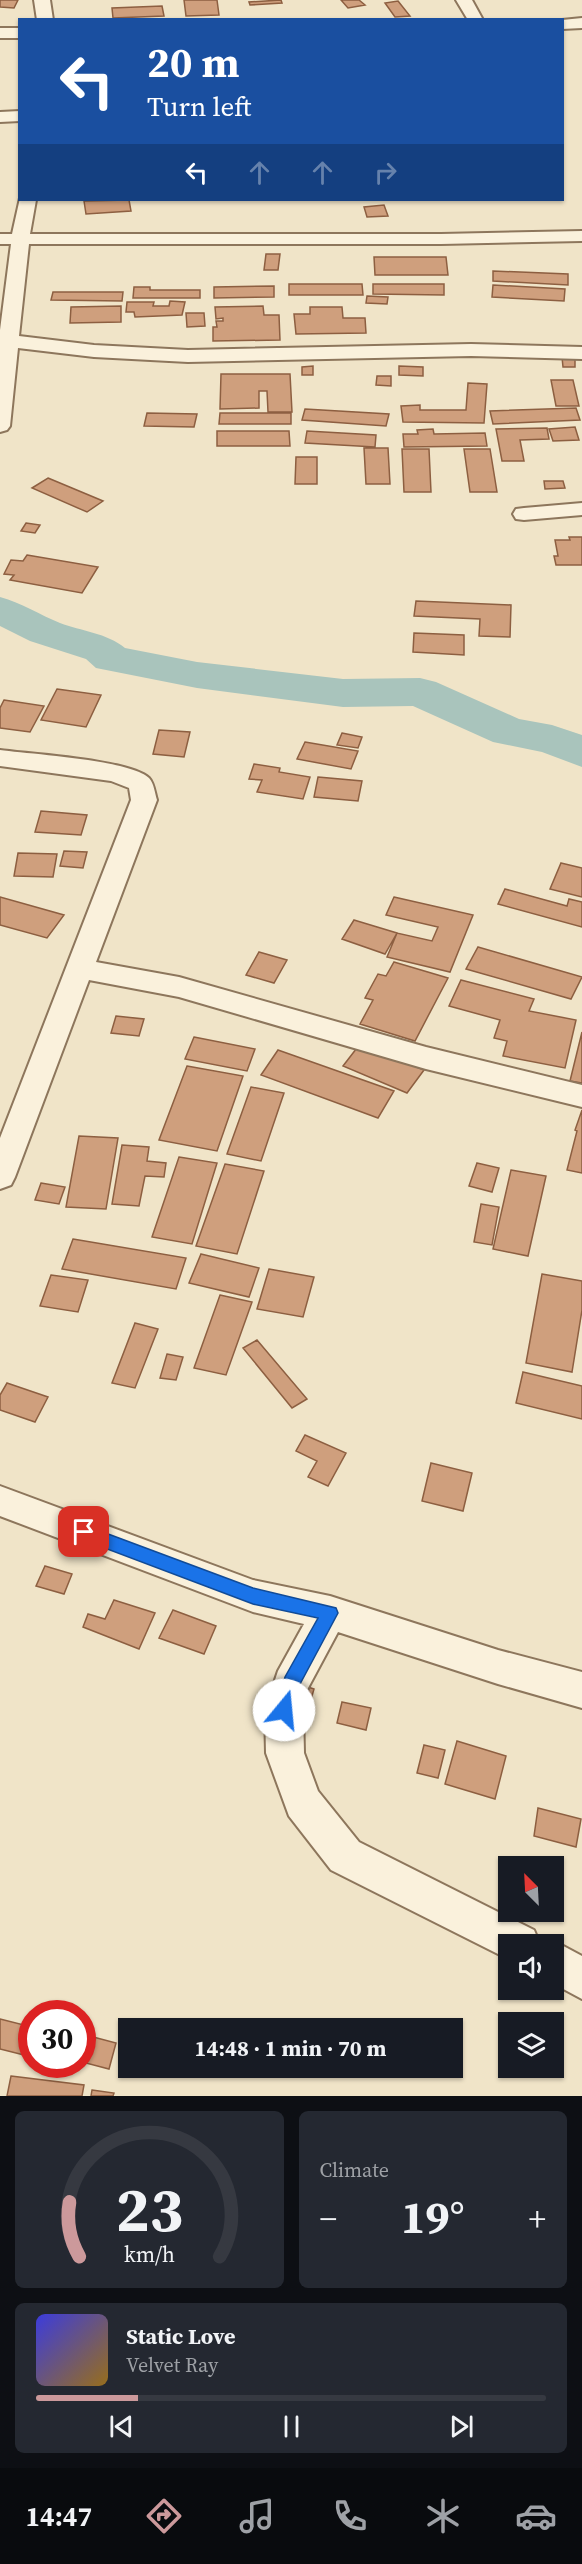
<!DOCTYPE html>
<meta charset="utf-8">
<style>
:root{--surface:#171b24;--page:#242831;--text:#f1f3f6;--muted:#9ea1a6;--line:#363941;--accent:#cc999b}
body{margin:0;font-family:"Source Serif 4",serif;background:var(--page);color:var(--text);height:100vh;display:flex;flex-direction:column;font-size:22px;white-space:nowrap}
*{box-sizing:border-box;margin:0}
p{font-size:20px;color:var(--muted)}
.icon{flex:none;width:33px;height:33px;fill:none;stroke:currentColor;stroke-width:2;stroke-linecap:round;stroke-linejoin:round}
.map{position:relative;height:2096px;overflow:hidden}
.sheet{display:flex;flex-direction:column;gap:15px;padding:15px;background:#0d0f14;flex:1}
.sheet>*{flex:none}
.top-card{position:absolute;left:18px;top:18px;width:546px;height:183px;border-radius:0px;box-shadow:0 2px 4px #0004;background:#1a4fa0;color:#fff;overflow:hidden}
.needle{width:39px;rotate:336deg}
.buttons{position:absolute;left:498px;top:1856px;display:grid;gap:12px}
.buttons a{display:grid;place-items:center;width:66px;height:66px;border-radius:0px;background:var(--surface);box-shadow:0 2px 4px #0004;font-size:30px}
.speed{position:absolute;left:18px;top:2000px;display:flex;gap:12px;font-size:30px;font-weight:700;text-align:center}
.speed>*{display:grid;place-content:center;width:78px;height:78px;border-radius:50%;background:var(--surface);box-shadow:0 2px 4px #0004;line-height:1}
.speed .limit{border:9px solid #d22;background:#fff;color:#111}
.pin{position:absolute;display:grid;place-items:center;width:51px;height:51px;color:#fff;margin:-26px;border-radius:12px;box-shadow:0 3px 9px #0006}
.me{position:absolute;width:66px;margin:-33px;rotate:17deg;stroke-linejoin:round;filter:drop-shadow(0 0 4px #0008)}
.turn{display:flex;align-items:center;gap:21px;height:126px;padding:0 30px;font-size:27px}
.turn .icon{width:78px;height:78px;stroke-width:2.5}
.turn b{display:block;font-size:42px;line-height:51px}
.lanes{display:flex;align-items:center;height:57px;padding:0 30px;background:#0003;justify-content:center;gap:30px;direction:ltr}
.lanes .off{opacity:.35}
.big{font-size:45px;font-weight:700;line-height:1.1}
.sheet .widget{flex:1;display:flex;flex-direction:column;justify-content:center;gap:9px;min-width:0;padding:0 21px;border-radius:9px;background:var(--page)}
.sheet .dial{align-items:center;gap:0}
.dial svg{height:156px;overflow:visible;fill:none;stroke:var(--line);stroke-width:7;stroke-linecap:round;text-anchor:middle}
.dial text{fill:var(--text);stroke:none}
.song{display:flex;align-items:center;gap:18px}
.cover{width:72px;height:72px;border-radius:9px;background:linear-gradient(135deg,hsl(240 70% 55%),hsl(40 70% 35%))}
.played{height:6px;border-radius:3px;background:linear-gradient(90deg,var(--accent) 20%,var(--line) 20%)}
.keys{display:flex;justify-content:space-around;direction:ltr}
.heat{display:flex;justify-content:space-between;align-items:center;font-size:33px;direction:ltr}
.sheet .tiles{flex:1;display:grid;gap:15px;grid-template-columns:1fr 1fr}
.widget:last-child{grid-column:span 2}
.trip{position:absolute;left:118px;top:2018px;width:345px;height:60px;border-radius:0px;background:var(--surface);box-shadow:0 2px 4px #0004;font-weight:700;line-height:60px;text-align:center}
.tab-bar{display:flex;height:96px;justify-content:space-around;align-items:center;background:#090b0e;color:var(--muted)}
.tab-bar .icon{width:42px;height:42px}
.tab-bar .selected{color:var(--accent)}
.tab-bar b{font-size:27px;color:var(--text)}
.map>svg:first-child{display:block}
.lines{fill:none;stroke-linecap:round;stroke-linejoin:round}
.river{fill:#a9c4bc;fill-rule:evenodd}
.building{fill:#cf9f7d;stroke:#8d5f41;stroke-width:1.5}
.minor-casing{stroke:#8d765c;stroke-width:4}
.minor{fill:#faf1dc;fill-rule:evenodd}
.route{fill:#1a73e8;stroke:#114b97;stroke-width:1.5}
</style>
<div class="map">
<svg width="582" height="2096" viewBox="0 0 582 2096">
<rect width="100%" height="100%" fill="#f0e4c8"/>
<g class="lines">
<path class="river" d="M0 597C22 603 40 615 60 623 81 631 107 633 125 648L197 662 343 679 420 678 436 682 519 719 552 725 582 735V767L542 752 493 742 413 706 343 707 197 688 96 668 86 659 30 641 0 626Z"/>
</g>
<path class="building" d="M0 0H18L14 8 0 7Z
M184 0H217L219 15 186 16Z
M281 0 282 3 250 5 249 2Z
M341 0H359L365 5 348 8Z
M398 1 410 16 395 17 385 3Z
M162 6 164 16 113 18 112 8Z
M129 200 131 211 86 214 84 201Z
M384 205 388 216 367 217 364 207Z
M266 254H280L278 270H264Z
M374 257H446L448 275H375Z
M493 271 568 274V285L493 281Z
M289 284H362L363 295H289Z
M373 284H444V295L373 294Z
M493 285 565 289 564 301 492 297Z
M274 286V297L214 298V287Z
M134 287H150V290H200V298H133Z
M53 292H123L122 301 51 300Z
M367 296 388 297 387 304 366 303Z
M170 301 185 302 182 315 135 317 134 312H126L127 302H154L153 306H169Z
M121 306V322L70 323 71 307Z
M263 306 264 315H279L280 340 213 341V327H217L216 321H223V318L216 319 215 307Z
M310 307H342L343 318H365L366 333 296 334 294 314H310Z
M186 313H204L205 326 187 327Z
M562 357H575V367H563Z
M313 366V375H302V367Z
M399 366 423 367V376L399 375Z
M221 374H290L292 412H268L267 391H259V408L220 409Z
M377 376H391V386L376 385Z
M551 380H573L579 406H556Z
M468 383 487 384 484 423 403 422 401 406 420 405V410H466Z
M576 408 580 420 493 424 490 411Z
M305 409 389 414 386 426 302 420Z
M147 413 197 414 194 427 144 426Z
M220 413H291V424H219Z
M575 427 579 440 553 441 549 429Z
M547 428 549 439 520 440 524 461H502L496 429Z
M433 429 434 434 485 433 487 446 404 447 403 434H418L417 430Z
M217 431H289L290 446H217Z
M307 431 376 435 375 447 305 443Z
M364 448H388L390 484H366Z
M402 449H429L431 492H404Z
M464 449H490L497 492H470Z
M296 457H317V484H295Z
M48 478 103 501 87 512 32 488Z
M544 481H563L565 488 545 489Z
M26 523 40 525 35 533 21 531Z
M569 537H582V565H556L554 556H558L555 540H570Z
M27 555 98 567 82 593 10 580 14 575 4 574 11 560 23 561Z
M416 601 511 605 510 637 479 636 480 619 414 616Z
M414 633 464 635V655L413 652Z
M57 689 101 695 86 727 41 720Z
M4 700 44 706 30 732 0 728V708Z
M159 730 190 732 184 757 153 754Z
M342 733 362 737 358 748 337 745Z
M305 742 358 751 351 769 297 759Z
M254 764 280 768 279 772 310 777 303 799 257 792 262 780 249 779Z
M318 777 362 781 358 801 314 797Z
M41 811 87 815 81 835 35 832Z
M64 851 87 852 83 868 60 866Z
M18 853 57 854 53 877 14 876Z
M561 863 582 868V897L550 889Z
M505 889 567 906 569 899 582 902V927L498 904Z
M0 897 64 915 47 938 0 925Z
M394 897 473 915 450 972 387 957 397 933 432 941 438 927 386 915Z
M354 920 397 933 385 954 342 939Z
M478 947 582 977 571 999 466 969Z
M259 952 287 960 274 983 246 975Z
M394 962 448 978 415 1041 360 1024 373 1000 365 998 378 974 386 976Z
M461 980 534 999 529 1011 576 1020 565 1068 503 1056 507 1041 494 1038 500 1020 449 1006Z
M116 1016 144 1019 139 1036 111 1033Z
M582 1032V1083L570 1081Z
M194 1037 255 1049 247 1071 185 1059Z
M360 1044 424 1070 407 1093 343 1066Z
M278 1050 394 1091 378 1118 261 1075Z
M187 1066 243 1076 217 1151 159 1140Z
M251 1087 284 1093 261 1161 227 1154Z
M582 1110V1173L567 1170 577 1131 575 1130Z
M79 1136 118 1138 106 1209 66 1207Z
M122 1145 149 1147 147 1161 166 1163 164 1177 145 1176 139 1206 112 1204Z
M179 1157 217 1163 192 1244 152 1237Z
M477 1163 499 1168 492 1192 469 1186Z
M225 1164 264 1171 237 1254 196 1246Z
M511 1170 546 1176 528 1256 493 1249Z
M41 1183 65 1187 59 1204 35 1200Z
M481 1204 499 1207 492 1245 474 1242Z
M73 1239 186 1258 176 1289 62 1269Z
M201 1254 259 1268 249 1297 189 1283Z
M269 1269 314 1277 303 1317 257 1309Z
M542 1274 582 1281V1310L572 1372 526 1363Z
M51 1275 88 1280 78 1312 40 1306Z
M220 1295 252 1302 226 1375 194 1368Z
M135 1323 158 1329 135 1388 112 1383Z
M257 1340 307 1399 292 1408 243 1348Z
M167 1354 183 1357 176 1380 160 1378Z
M523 1372 582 1386V1419L516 1403Z
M7 1383 48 1397 35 1422 0 1410V1395Z
M305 1435 346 1453 328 1486 308 1477 317 1461 296 1451Z
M431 1463 472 1473 463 1511 422 1501Z
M45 1566 72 1574 64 1594 36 1586Z
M114 1600 155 1613 139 1649 83 1627 88 1614 105 1619Z
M173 1610 216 1626 204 1654 159 1638Z
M296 1683 314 1689 308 1710 288 1704Z
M342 1702 371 1708 366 1730 337 1723Z
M457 1741 506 1756 495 1799 445 1784Z
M424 1745 445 1750 438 1778 417 1773Z
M538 1808 581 1819 576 1847 534 1836Z
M0 2019 32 2027V2057L0 2049Z
M82 2034 116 2043 109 2069 82 2062Z
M11 2076 84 2085 82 2096H7Z
M92 2090 114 2093 113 2096H91Z"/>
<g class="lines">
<defs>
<path id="minor" d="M34 0H50L53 20H37Z
M456 0H472L483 20H468Z
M582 18V28L562 29V20Z
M0 28H20V38H0Z
M20 111V121L0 122V112Z
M20 198 36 200 30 234H441L582 231V241L441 244H29L19 336 94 345 188 350 471 344 582 347V359L471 356 188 362 94 357 18 348 10 426 7 430 0 432V330L11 244H0V234H12Z
M582 503V515L524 520 516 519 513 514 516 509 524 508Z
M0 750C29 754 131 760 149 778 154 783 155 794 157 800L96 962 179 977 426 1047 582 1085V1107L426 1069 179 997 89 980 15 1177 11 1185 0 1189V1138L131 800 129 788 111 781 0 766Z
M0 1486 253 1580 330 1596 498 1650 582 1672V1708L498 1684 338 1632 308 1688 303 1710 304 1753 318 1791 359 1842 534 1930 540 1944H508V1959L331 1870 289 1816 266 1753 265 1710 278 1671 304 1624 253 1612 0 1516Z
M554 1941 582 1956V1999L554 1984V1944H546Z"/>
</defs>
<use href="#minor" class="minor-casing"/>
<use href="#minor" class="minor"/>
</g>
<path class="route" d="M84 1525 253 1588 336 1608 338 1613 299 1686 290 1716 284 1718 277 1716 275 1710 285 1677 318 1618 253 1604 78 1538 76 1532 78 1527Z"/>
</svg>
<div class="buttons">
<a><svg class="needle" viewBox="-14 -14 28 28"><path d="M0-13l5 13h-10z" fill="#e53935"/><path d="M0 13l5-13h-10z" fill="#9ea1a6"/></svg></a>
<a><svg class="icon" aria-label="sound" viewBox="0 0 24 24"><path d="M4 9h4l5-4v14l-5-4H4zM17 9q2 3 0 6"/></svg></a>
<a><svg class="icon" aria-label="layers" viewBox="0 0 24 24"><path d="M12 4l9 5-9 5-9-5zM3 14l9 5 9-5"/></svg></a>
</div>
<div class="speed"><div class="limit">30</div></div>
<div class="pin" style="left:84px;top:1532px;background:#d93025"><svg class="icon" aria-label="arrive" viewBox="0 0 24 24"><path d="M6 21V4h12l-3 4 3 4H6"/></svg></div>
<svg class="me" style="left:284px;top:1710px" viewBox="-20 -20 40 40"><circle r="19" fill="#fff"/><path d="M0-13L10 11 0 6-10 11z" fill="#1a73e8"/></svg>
<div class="trip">14:48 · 1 min · 70 m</div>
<div class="top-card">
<div class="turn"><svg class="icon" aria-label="left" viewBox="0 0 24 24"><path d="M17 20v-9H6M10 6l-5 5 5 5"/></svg><div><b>20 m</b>Turn left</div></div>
<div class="lanes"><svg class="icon" aria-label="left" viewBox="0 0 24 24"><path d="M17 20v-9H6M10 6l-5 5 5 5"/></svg><svg class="icon off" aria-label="ahead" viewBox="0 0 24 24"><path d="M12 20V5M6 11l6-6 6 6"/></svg><svg class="icon off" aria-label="ahead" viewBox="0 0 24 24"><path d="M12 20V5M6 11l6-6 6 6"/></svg><svg class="icon off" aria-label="right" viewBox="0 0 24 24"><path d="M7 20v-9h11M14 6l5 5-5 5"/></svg></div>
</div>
</div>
<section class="sheet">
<div class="tiles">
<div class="widget dial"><svg viewBox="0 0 100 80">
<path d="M14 69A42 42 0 1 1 86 69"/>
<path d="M14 69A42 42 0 0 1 9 41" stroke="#cc999b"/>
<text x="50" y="56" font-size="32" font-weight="700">23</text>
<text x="50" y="72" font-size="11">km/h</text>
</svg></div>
<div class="widget"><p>Climate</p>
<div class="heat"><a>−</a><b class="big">19°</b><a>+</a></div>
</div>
<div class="widget">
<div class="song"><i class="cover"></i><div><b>Static Love</b><p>Velvet Ray</p></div></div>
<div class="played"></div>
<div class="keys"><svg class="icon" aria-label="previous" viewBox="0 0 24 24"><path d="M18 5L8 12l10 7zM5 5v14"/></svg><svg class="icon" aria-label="pause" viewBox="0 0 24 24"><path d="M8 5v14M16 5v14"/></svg><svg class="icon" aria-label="next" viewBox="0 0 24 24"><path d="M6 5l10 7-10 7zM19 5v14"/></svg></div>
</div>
</div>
</section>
<nav class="tab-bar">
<b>14:47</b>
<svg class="icon selected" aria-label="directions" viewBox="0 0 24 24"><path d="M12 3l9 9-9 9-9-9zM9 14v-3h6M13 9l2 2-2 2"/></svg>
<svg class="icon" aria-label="music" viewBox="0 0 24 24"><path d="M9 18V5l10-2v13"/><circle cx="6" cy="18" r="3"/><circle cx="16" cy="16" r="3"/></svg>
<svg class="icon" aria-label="phone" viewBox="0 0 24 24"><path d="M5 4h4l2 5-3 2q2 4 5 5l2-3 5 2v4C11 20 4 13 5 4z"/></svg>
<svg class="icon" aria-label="climate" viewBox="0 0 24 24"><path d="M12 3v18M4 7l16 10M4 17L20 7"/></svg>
<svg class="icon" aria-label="car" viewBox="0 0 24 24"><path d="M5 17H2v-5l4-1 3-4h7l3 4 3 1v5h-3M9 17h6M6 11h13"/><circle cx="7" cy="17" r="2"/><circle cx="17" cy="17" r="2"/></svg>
</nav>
